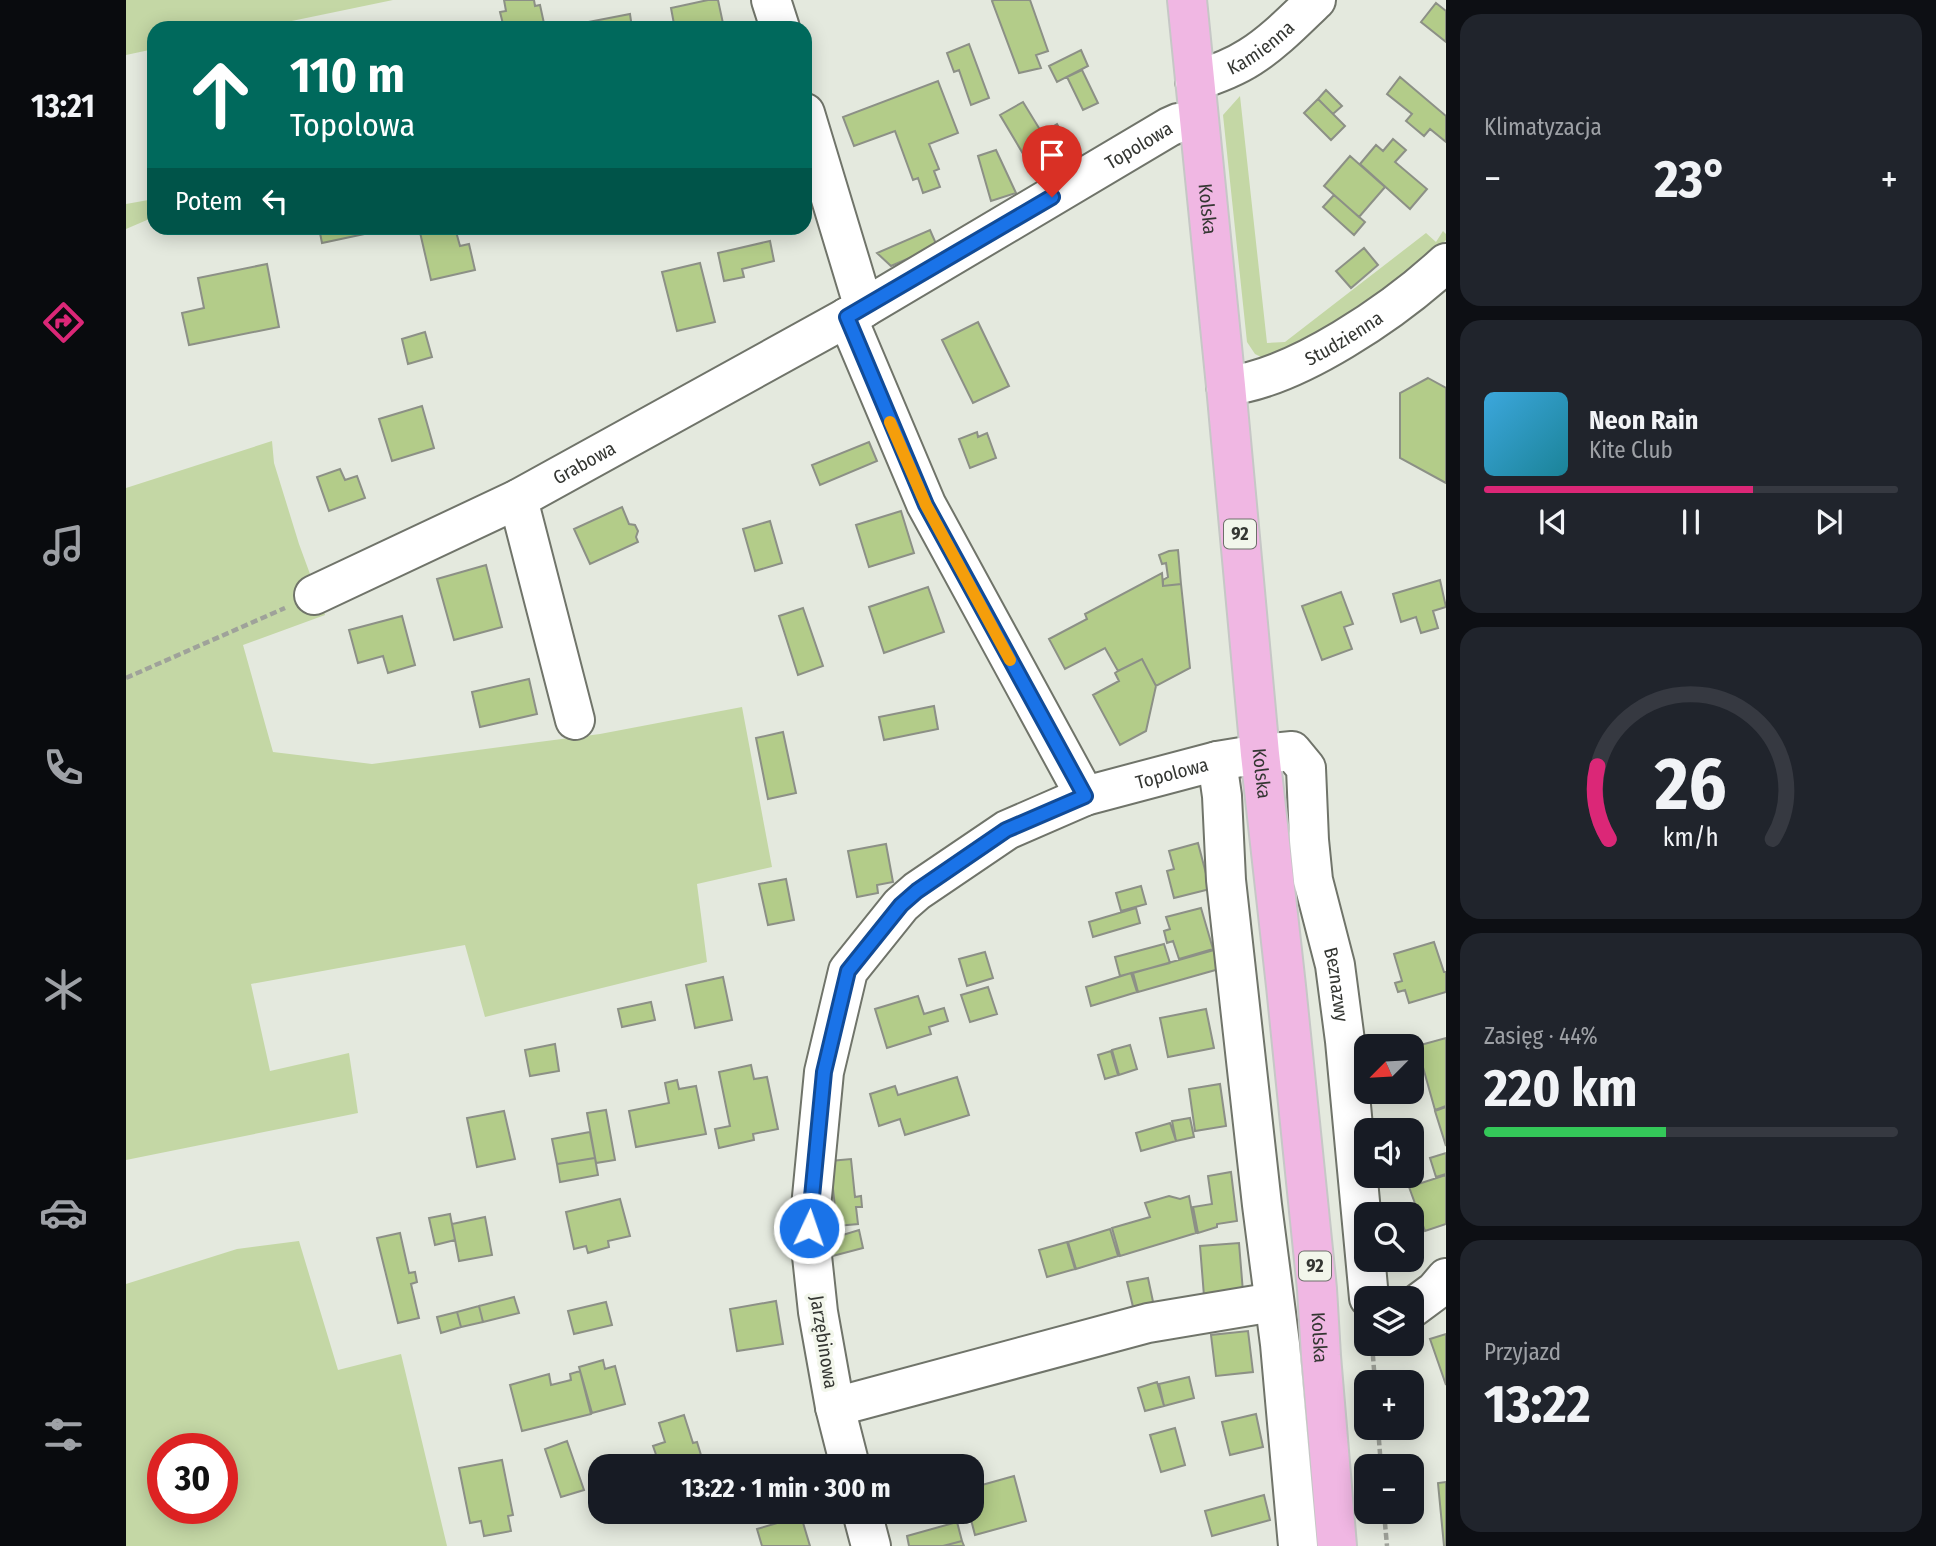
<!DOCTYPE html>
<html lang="pl">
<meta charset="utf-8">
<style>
:root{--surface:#171b24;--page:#20242c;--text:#f1f3f6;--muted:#9ea1a6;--line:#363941;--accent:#db2777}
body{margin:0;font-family:"Fira Sans Condensed",sans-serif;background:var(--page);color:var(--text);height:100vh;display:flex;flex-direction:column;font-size:26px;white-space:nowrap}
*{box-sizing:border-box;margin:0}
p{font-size:23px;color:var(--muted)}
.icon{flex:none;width:38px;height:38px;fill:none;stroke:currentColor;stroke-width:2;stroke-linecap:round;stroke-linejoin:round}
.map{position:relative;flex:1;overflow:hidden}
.panel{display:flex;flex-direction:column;gap:14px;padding:14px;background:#0d0f14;width:490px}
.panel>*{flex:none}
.banner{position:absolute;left:21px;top:21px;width:665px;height:214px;border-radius:21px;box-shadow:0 4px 18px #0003;background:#00695c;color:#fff;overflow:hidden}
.needle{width:46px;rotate:246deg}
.controls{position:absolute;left:1228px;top:1034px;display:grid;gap:14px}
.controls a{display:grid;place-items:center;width:70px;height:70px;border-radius:14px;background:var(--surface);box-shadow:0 4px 18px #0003;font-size:35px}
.speed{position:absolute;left:21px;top:1433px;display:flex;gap:14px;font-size:35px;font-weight:700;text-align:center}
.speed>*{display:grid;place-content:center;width:91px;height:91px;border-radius:50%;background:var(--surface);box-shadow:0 4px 18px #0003;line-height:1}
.speed .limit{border:10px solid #d22;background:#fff;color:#111}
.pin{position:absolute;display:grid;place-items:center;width:60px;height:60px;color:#fff;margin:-72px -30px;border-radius:50% 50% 50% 0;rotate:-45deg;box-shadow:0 0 7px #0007}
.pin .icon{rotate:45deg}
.me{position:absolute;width:77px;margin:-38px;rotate:3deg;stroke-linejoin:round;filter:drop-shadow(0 0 5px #0008)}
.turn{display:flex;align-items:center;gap:24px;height:147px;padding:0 28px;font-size:32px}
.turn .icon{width:91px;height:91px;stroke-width:2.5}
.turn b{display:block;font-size:49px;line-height:60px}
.then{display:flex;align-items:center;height:66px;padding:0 28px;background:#0003;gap:14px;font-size:26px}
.big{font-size:52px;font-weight:700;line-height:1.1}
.panel .widget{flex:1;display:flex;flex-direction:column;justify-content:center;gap:10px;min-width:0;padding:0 24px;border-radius:21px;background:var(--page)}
.panel .dial{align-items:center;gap:0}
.dial svg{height:182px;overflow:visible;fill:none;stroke:var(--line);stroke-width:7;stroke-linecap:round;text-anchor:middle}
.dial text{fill:var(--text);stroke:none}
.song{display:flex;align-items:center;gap:21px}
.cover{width:84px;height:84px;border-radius:10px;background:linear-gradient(135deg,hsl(200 70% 55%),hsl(190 70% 35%))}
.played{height:7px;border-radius:4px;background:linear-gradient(90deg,var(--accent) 65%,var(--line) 65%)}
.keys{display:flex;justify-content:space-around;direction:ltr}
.heat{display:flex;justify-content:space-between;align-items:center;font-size:38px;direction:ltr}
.charge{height:10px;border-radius:5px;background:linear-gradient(90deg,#34c759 44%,var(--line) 0)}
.trip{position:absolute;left:462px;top:1454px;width:396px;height:70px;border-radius:21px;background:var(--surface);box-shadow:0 4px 18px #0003;font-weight:700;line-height:70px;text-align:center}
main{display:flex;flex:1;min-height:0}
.tabs{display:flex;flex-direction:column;width:126px;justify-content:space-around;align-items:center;background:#090b0e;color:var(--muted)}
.tabs .icon{width:49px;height:49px}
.tabs .current{color:var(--accent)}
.tabs b{font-size:32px;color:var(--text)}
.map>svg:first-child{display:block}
.green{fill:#c4d7a5;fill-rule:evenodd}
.building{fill:#b3cc89;stroke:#8c9086;stroke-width:2}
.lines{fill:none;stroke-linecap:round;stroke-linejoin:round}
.minor-casing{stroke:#70746a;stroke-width:42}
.major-casing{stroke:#c6c7c6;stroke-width:42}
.path{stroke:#9fa29a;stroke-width:4.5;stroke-dasharray:7 3.5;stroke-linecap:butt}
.minor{stroke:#fff;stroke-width:38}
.major{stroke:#f0b7e3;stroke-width:38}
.route-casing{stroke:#114b97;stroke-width:18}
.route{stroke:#1a73e8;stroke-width:12}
.slow{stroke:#f59e0b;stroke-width:12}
.labels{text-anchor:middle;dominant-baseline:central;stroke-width:7;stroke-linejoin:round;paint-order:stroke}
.shield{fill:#f2f6eb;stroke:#6d706a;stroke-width:2}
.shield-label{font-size:18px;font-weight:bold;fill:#343632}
.street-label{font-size:19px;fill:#343632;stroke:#f2f6eb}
</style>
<main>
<nav class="tabs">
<b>13:21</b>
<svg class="icon current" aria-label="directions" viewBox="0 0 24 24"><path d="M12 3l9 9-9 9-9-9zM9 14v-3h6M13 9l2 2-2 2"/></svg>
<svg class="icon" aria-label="music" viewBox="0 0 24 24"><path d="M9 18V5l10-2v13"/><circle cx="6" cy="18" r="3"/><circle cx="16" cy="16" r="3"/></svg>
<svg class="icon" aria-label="phone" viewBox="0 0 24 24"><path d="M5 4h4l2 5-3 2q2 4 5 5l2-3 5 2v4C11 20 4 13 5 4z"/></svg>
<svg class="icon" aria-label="climate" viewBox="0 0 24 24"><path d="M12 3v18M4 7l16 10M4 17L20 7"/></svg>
<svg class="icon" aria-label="car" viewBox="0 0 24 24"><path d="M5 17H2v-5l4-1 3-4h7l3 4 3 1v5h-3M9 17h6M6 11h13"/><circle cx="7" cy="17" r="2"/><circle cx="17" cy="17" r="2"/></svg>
<svg class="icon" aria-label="filters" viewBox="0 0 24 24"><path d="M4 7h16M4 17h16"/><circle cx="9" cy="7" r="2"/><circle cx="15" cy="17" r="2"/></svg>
</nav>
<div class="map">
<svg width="1320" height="1546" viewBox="0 0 1320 1546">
<rect width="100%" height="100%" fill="#e4e9de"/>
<path class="green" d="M0 0H267L132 28H28V49L0 55Z
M1114 96 1141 343 1159 342 1300 233 1310 242 1317 231 1320 234V240L1303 259 1165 353 1137 358 1129 354 1121 342 1097 115Z
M28 199V217L0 229V204Z
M146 441 148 463 173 544 199 615 117 645 147 752 246 764 474 734 616 707 646 867 571 884 581 962 359 1017 339 945 125 984 144 1071 223 1053 232 1113 0 1160V488Z
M173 1241 212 1370 275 1354 321 1546H0V1284L111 1249ZM96 1449V1508H37V1449Z"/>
<path class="building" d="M378 0H408L409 6 414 5 419 28H378L374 12 380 11Z
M582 0H592L598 28H545L544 25 548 24 545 8Z
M868 0H904L922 51 910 55 915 68 893 73 866 1Z
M1310 3 1320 11V42L1295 22Z
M504 14 506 28H458L457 23Z
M843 44 863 98 845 105 833 70 828 72 821 53Z
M955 50 962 66 931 82 923 66Z
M956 70 972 103 957 110 941 77Z
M1274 77 1320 116V142L1304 129 1298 136 1280 121 1286 114 1261 94Z
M812 81 832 133 803 144 813 169 808 171 814 187 797 193 792 178 787 180 769 131 728 146 717 117Z
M1200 90 1216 106 1207 114 1192 99Z
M1192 99 1219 126 1205 140 1178 113Z
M897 102 916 133 931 124 951 157 912 179 874 115Z
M1267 139 1280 150 1269 162 1301 189 1284 209 1234 164 1250 145 1257 151Z
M870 150 890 193 865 201 852 156Z
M1224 156 1259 187 1233 217 1198 186Z
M1208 195 1239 222 1228 235 1197 207Z
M193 228H247L248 232 196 243Z
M293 228H329L334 246 343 244 349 270 305 280Z
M804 230 811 246 765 266 751 253Z
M644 241 648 261 616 269 618 277 598 281 592 253Z
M1238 248 1252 265 1225 288 1210 271Z
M574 263 589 322 551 331 536 272Z
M141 264 153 327 63 345 56 313 78 308 72 278Z
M852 322 883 386 847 403 816 340Z
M299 332 306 357 282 364 276 339Z
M1302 378 1320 388V483L1274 458V393Z
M296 406 308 448 266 461 253 419Z
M851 432 852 437 861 433 870 458 844 468 833 439Z
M743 442 751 461 694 485 686 465Z
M214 469 219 480 231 476 239 498 203 511 191 477Z
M496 507 503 524 509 525 512 531 510 537 512 542 464 564 448 529Z
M775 511 788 553 743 567 730 525Z
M644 521 656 563 629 571 617 529Z
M1052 550 1055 584 1037 586V580L1042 577 1040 563 1036 564 1033 555 1043 551Z
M360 565 376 627 328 640 311 579Z
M1036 573 1037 586 1055 584 1064 668 1030 686 1016 659 992 671 979 648 939 669 923 639 961 619 959 614Z
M1314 580 1320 607 1307 611 1312 628 1295 633 1290 617 1275 622 1267 594Z
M802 587 818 632 758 653 743 607Z
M1215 592 1227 624 1218 627 1226 649 1196 660 1176 606Z
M677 608 697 666 672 675 653 616Z
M276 616 289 665 262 673 257 656 232 663 223 630Z
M1016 659 1030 686 1020 731 994 745 967 695 993 681 989 673 992 671Z
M403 679 411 714 354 727 346 692Z
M808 706 812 729 758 740 753 717Z
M657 732 670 793 642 799 630 738Z
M1072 843 1084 889 1048 898 1041 871 1048 869 1043 851Z
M760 844 767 882 751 885 752 893 731 897 722 851Z
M660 879 668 920 642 925 633 884Z
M1015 886 1020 904 995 911 990 893Z
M1010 908 1014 923 967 937 963 922Z
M1075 908 1087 949 1053 959 1047 941 1041 943 1038 931 1044 929 1040 917Z
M1308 942 1318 972H1320V992L1283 1003 1279 990 1272 992 1269 983 1276 981 1268 954Z
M1038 944 1044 963 994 976 989 957Z
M1088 950 1093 969 1012 992 1007 973Z
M859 952 867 978 841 986 833 959Z
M1005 973 1011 992 965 1006 960 987Z
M597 977 606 1020 569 1028 560 985Z
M862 987 871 1014 844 1022 835 995Z
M792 996 798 1014 818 1008 822 1021 803 1027 805 1034 761 1048 749 1009Z
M525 1002 529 1020 496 1027 492 1009Z
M1080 1009 1088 1048 1042 1057 1034 1018Z
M1320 1038V1106L1309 1110 1291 1046Z
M429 1044 433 1071 404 1076 399 1050Z
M1004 1045 1011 1069 993 1075 986 1050Z
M985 1051 992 1075 979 1079 972 1055Z
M625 1065 628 1079 641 1077 652 1129 627 1134 628 1140 593 1148 589 1129 604 1126 593 1072Z
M831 1077 843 1115 779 1135 774 1119 753 1126 744 1094 769 1086 772 1095Z
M551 1080 553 1089 570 1086 580 1134 510 1147 503 1111 543 1103 539 1083Z
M1094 1084 1100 1126 1069 1131 1063 1089Z
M1320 1107V1146L1309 1111Z
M480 1110 489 1160 470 1163 461 1113Z
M378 1111 389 1159 351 1167 341 1118Z
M1064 1118 1068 1137 1050 1141 1046 1121Z
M1044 1123 1050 1141 1015 1151 1010 1133Z
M464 1132 469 1158 431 1164 426 1139Z
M1320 1153V1174L1310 1177 1304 1158Z
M469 1158 472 1175 434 1182 431 1164Z
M725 1159 729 1197 735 1196 736 1207H730L732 1224 711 1226 704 1161Z
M1105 1172 1111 1221 1091 1224V1227L1072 1233 1067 1207 1086 1204 1082 1176Z
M1320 1175V1224L1299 1231 1283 1187Z
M1043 1196 1054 1199 1063 1196 1070 1233 994 1256 986 1228 1024 1217 1019 1203Z
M494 1199 504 1236 482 1241 483 1247 462 1253 460 1246 448 1249 440 1212Z
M324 1214 329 1240 309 1245 303 1218Z
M359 1217 366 1255 333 1261 326 1224Z
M984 1229 992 1256 950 1269 942 1242Z
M733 1230 737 1248 699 1258 697 1241Z
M274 1233 283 1273 289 1272 291 1282 285 1284 293 1318 272 1323 251 1238Z
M941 1242 949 1269 921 1277 913 1250Z
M1113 1243 1117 1292 1078 1296 1074 1246Z
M1022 1278 1029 1311 1009 1315 1001 1282Z
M388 1297 393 1313 357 1322 353 1306Z
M650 1301 657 1344 611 1351 604 1309Z
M480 1302 486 1325 448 1334 442 1311Z
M353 1306 357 1322 335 1327 331 1312Z
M331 1312 335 1327 315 1333 311 1317Z
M1122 1331 1127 1372 1090 1376 1085 1335Z
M1320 1334V1385L1304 1339Z
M477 1360 479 1369 489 1366 499 1404 466 1413 453 1367Z
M454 1371 465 1414 396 1431 384 1385 423 1374 425 1385 445 1380 444 1374Z
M1063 1377 1068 1398 1038 1406 1033 1384Z
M1031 1382 1038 1406 1019 1411 1012 1388Z
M1130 1414 1137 1447 1104 1455 1096 1422Z
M558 1415 567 1443 571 1442 575 1455 572 1456 575 1466H534L527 1446 539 1442 533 1423Z
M1049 1428 1059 1465 1035 1472 1024 1435Z
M441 1441 458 1490 435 1497 419 1449Z
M376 1460 387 1515 382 1516 385 1531 358 1536 355 1521 344 1523 333 1468Z
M888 1476 900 1521 849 1535 843 1512H845V1488Z
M1320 1482V1546H1318L1312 1483Z
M1138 1495 1144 1520 1086 1536 1079 1511Z
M675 1516 684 1546H636L631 1529Z
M831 1522 836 1541 817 1546H783L781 1536Z
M836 1541 838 1546H817Z"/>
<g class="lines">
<defs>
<g id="minor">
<path d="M645 0 654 28"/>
<path id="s1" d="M1069 81C1088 75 1107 68 1124 57 1148 42 1169 20 1190 0"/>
<path d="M679 113 738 308"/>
<path d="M721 317 800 504 959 796"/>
<path id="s2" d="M1100 386C1170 379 1269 310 1320 263"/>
<path d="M392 499 449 720"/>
<path id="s3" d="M188 595 392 499 738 308 1043 127 1052 123 1072 120"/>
<path d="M1091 761 1096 796 1100 880 1136 1205 1154 1344 1172 1546"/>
<path d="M1286 1308 1309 1291 1320 1278"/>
<path d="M709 1407 1022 1323 1148 1302"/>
<path id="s4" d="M724 1466 709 1407 692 1312 683 1228 698 1072 722 971 775 905 791 891 881 830 959 796 1091 761 1134 754 1166 751 1180 768 1183 840 1187 880 1209 965 1219 1041 1243 1298"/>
<path d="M736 1512 745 1546"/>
</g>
<g id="major">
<path id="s5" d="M1061 0 1100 386 1134 754 1160 986 1191 1289 1195 1356 1211 1546"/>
</g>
</defs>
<use href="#minor" class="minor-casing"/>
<use href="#major" class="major-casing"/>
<path class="path" d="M0 678 159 608
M1246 1344 1249 1382
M1252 1428 1255 1466
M1258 1512 1261 1546"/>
<use href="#minor" class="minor"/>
<use href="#major" class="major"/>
</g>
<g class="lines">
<defs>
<path id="route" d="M683 1228 698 1072 722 971 775 905 791 891 880 830 959 796 800 505 721 317 926 197"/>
</defs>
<use href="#route" class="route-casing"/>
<use href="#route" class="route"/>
<path class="slow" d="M764 422 800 505 884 660"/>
</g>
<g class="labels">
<g class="shield">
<rect x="1098" y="519.5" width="32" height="29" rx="5"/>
<rect x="1173" y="1251.5" width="32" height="29" rx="5"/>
</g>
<g class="shield-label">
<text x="1114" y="534">92</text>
<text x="1189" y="1266">92</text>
</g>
<g class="street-label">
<text stroke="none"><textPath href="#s1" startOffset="74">Kamienna</textPath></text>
<text stroke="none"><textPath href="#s3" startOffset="940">Topolowa</textPath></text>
<text stroke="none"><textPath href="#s5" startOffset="210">Kolska</textPath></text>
<text stroke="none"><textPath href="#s2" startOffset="128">Studzienna</textPath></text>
<text stroke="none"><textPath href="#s3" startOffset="301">Grabowa</textPath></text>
<text stroke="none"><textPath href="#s4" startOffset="892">Topolowa</textPath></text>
<text stroke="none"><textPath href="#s5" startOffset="777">Kolska</textPath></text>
<text stroke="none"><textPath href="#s4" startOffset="1256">Beznazwy</textPath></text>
<text stroke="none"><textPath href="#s5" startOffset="1344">Kolska</textPath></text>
<text transform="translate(698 1342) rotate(81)">Jarzębinowa</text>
</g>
</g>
</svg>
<div class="controls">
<a><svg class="needle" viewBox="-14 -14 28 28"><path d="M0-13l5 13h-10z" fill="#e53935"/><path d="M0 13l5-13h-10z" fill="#9ea1a6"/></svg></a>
<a><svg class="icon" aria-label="sound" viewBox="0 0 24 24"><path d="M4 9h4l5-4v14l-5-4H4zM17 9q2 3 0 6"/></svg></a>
<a><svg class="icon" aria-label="search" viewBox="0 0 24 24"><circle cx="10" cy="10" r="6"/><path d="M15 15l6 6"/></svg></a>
<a><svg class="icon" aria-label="layers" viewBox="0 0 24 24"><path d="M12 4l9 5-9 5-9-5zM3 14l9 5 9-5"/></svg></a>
<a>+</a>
<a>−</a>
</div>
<div class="speed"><div class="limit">30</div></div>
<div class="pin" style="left:926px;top:197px;background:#d93025"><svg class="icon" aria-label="arrive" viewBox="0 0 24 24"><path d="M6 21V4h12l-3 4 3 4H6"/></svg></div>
<svg class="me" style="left:683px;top:1228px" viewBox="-20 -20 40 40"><circle r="17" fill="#1a73e8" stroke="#fff" stroke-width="3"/><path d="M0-11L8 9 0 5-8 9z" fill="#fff"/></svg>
<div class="trip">13:22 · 1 min · 300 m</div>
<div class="banner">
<div class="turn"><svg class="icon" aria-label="ahead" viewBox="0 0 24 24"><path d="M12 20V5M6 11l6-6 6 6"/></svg><div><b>110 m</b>Topolowa</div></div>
<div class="then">Potem<svg class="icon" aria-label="left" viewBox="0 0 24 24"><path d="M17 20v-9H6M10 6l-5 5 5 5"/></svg></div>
</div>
</div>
<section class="panel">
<div class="widget"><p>Klimatyzacja</p>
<div class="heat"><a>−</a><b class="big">23°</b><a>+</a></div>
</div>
<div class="widget">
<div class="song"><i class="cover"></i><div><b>Neon Rain</b><p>Kite Club</p></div></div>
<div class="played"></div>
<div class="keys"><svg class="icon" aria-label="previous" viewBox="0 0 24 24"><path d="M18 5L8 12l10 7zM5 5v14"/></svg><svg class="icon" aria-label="pause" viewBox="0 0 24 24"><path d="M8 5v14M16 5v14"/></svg><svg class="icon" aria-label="next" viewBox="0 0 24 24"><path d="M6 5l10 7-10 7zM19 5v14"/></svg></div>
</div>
<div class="widget dial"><svg viewBox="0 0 100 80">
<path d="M14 69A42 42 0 1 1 86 69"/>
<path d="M14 69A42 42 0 0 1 9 37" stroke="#db2777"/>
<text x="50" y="56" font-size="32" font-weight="700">26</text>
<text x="50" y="72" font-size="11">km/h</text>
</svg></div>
<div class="widget"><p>Zasięg · 44%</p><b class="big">220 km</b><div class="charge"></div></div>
<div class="widget"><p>Przyjazd</p><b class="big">13:22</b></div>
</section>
</main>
